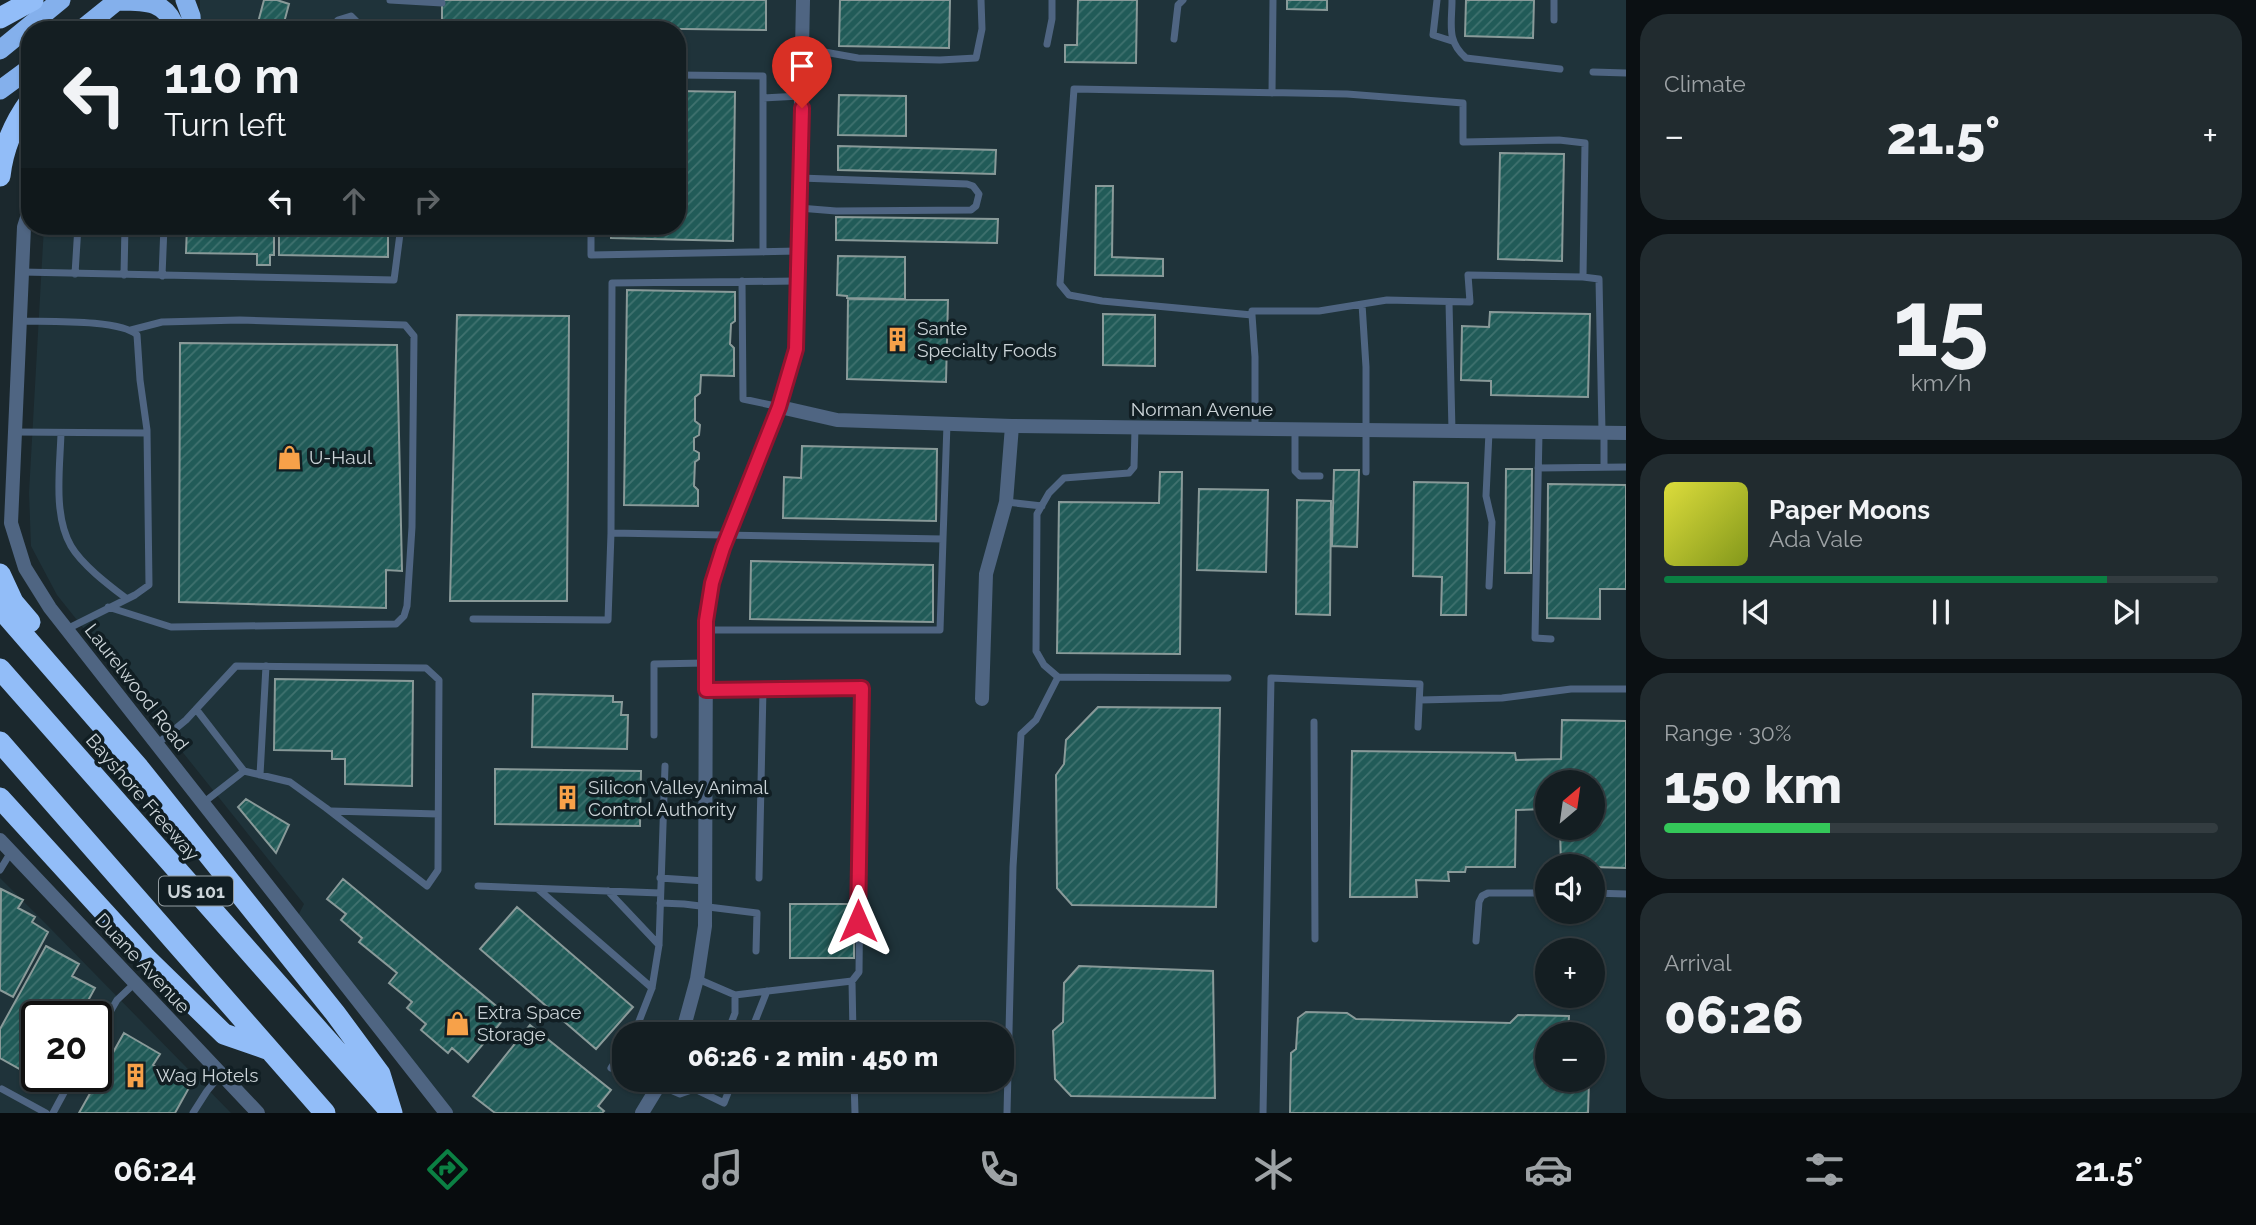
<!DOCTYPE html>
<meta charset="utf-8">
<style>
:root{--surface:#141e22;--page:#212b2f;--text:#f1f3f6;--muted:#9da2a5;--line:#333c40;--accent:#0b8043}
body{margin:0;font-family:Raleway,sans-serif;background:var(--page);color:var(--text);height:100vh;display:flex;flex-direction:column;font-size:26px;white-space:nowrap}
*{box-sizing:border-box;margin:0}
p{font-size:23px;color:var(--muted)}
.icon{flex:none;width:38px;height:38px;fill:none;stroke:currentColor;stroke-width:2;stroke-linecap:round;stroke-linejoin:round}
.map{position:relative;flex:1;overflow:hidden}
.drawer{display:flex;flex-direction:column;gap:14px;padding:14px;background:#0b1013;width:630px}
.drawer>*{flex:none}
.banner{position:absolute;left:21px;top:21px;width:665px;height:214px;border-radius:28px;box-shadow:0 2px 5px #0004,0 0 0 2px var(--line);background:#141e22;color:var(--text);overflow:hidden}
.needle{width:46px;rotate:29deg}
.controls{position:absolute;left:1535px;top:770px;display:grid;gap:14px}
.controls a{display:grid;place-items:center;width:70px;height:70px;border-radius:50%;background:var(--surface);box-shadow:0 2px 5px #0004,0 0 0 2px var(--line);font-size:35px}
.speed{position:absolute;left:21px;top:1001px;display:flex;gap:14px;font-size:35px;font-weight:700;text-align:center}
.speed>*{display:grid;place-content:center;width:91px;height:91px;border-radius:50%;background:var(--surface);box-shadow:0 2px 5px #0004,0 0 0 2px var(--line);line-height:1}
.speed .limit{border:4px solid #111;border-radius:10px;background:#fff;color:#111}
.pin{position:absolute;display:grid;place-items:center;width:60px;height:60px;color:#fff;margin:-72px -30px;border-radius:50% 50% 50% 0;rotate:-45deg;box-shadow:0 0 7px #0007}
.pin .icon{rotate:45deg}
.me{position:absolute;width:77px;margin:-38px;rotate:0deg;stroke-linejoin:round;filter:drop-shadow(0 0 5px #0008)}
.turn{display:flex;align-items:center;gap:24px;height:147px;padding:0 28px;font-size:32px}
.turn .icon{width:91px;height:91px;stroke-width:2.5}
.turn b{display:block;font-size:49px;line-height:60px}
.lanes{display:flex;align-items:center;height:66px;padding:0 28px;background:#0003;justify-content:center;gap:35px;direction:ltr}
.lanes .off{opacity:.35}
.big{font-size:52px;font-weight:800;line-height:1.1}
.drawer .card{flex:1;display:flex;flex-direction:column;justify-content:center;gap:10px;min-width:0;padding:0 24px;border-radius:28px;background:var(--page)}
.drawer .dial{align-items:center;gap:0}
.dial b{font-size:91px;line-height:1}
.song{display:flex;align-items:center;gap:21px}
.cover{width:84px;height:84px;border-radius:10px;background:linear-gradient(135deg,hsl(60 70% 55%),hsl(70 70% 35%))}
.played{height:7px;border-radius:4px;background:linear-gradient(90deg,var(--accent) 80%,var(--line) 80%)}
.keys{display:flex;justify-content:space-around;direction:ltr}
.heat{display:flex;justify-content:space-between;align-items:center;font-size:38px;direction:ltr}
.charge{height:10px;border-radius:5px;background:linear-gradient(90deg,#34c759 30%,var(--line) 0)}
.trip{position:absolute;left:612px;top:1022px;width:402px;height:70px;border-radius:28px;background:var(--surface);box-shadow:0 2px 5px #0004,0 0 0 2px var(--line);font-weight:800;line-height:70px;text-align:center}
.dock{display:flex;height:112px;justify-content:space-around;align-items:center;background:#080c0e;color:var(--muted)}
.dock .icon{width:49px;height:49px}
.dock .current{color:var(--accent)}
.dock b{font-size:32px;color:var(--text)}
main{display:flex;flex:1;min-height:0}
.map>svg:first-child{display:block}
.built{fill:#1f333a;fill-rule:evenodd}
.building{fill:url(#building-hatch);stroke:#899a99;stroke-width:2}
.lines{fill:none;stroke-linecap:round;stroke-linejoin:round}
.service{stroke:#4f6582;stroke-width:7}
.minor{stroke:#4f6582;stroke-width:14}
.tertiary{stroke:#4f6582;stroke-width:14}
.trunk{stroke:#84b0ec;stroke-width:19}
.motorway{stroke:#92bdf8;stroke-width:21}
.route-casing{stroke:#92132f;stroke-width:18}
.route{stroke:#e11d48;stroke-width:12}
.labels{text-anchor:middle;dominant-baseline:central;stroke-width:7;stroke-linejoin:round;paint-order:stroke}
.shield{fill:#111e23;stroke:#949da2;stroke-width:2}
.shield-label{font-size:18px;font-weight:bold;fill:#ccd4d8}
.poi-label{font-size:19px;fill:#ccd4d8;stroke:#111e23;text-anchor:start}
.street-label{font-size:19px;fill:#ccd4d8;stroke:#111e23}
</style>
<main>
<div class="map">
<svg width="1626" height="1113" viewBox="0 0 1626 1113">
<defs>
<pattern id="building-hatch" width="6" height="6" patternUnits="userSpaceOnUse" patternTransform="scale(1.75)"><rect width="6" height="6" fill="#215b58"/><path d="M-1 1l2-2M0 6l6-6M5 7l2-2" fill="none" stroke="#40726f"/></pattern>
</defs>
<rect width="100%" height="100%" fill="#1b282d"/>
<path class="built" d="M200 0H1626V1113H446L295 922 304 904 57 595 31 546 29 493 44 226H677V30H200ZM1547 782H1592V828H1547ZM1547 866H1592V912H1547ZM1547 950H1592V996H1547ZM625 1034H1003V1080H625ZM1547 1034H1592V1080H1547Z
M0 878 48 926 231 1113H0ZM37 1017H96V1076H37Z"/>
<path class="building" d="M264 0H277L289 4 282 30H256Z
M442 0H766V30L442 26Z
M840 0H950L949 48 839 46Z
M1078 0H1137L1136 63 1065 62V45H1077Z
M1287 0H1327V10L1287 9Z
M1466 0H1534L1533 38 1465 36Z
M677 91 735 92 733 241 611 238V226H677Z
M839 95 906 96V136L838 135Z
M838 146 996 150 995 174 838 170Z
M1500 153 1564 154 1562 261 1498 259Z
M1096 186H1113L1112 257 1163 259V276L1095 275Z
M836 217 998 219 997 243 836 240Z
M187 226H274V255H270V265H257V254L186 253Z
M279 226H388V257L279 255Z
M838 256 905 257V299L847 298V296L837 295Z
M627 290 735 292V321L731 324 730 344 734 348V376L701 375 700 393 695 397V421L700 425 699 435 694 438V450L699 453V459L695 462 694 486 698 490V506L624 505Z
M848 299 948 300 946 382 847 379Z
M1490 312 1590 314 1588 397 1491 395V381L1461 380 1462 326 1489 327Z
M1103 314 1155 315V366L1103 365Z
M457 315 569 316 567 601H450Z
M180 343 397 345 402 571 386 570V608L179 602Z
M802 446 937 449 936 521 783 518 784 477 801 478Z
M1506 469H1532L1531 573H1505Z
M1334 470H1359L1357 547 1332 546Z
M1160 472H1182L1180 654 1057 653 1059 502 1159 503Z
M1414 482 1468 483 1466 615H1441L1442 577 1413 576Z
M1548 484 1626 485V589H1600V619L1547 618Z
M1199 489 1268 490 1266 572 1197 570Z
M1297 500 1331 501 1330 615 1296 614Z
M751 561 933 565V622L750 619Z
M275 679 413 681 412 786 345 784V759H332V751L274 750Z
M533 694 613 696V702H622L621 715H628L627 749 532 747Z
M1098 707 1220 708 1216 907 1072 905 1057 888 1056 775 1064 764 1066 740Z
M1562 720 1626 721V868L1561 866 1560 828H1592V782H1547V809L1516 810 1515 867H1466L1465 872H1448L1449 881 1416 880 1417 897H1350L1352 751 1515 753 1516 760 1561 759Z
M495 769 641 771 640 826 495 824Z
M246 799 289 825 276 853 238 807Z
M343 879 507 1015 468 1062 452 1048 448 1053 421 1030 426 1024 407 1008 412 1002 389 983 397 973 359 942 362 938 341 920 346 914 327 899Z
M1 889 23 900 18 908 35 917 32 922 48 932 13 997 0 990Z
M790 904H854V958H790Z
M517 907 633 1007 596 1049 480 949Z
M46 946 79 964 72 976 95 988 79 1017H37V1076H46L43 1082 0 1058V1029Z
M1079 966 1213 971 1215 1098 1071 1096 1055 1079 1053 1031 1063 1022 1064 983Z
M1306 1012 1347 1013 1356 1019 1510 1023 1518 1015 1569 1016 1568 1034H1547V1080H1589L1588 1113H1290L1291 1053 1296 1049 1298 1018Z
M530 1025 611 1090 598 1106 604 1111 602 1113H495L473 1096Z
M124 1033 160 1054 153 1065 190 1086 175 1113H79Z"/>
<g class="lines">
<path class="service" d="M390 0 442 3
M1437 0 1433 35 1452 41
M1452 0C1452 24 1446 41 1466 58L1560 69
M1554 20V0
M329 30 338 20 351 16 365 30
M1174 39 1178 5 1183 0
M1047 44 1052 19V0
M802 48 858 58 940 60 976 58 982 29 981 0
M1593 72 1626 73
M677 75 763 76V252
M1272 93 1273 0
M763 98 800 96
M799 208 836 211 971 210 976 206 979 194 973 186 967 184 800 178
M591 226V255L798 251
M22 272 394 280 401 226
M75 274 78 226
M124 275 125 226
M162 276 164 226
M1583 277 1585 143 1559 140 1463 142V103L1347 94 1074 89 1060 284 1069 295 1102 301 1252 315V311H1319L1387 300 1470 302 1468 275 1583 277 1599 279 1602 432
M742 281 743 399 780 407
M1449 302 1452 431
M1362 304 1366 367V472
M1252 315 1255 357V428
M20 321C45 322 120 319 137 335L140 380 147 430 149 585 135 595 67 629
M1295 430V471L1300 476H1320
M15 432 147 433
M1489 432 1486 496 1492 522 1489 586
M61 433C60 468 53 515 71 546 82 565 110 586 127 599
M1539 433 1535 638 1551 639
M1604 466V433
M1538 468 1626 467
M1006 502 1042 506
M943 539 947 424
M108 607 171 627 396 624 404 616 407 606 412 527 414 336 405 325 240 320 162 322 131 330
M473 619 608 620 611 533
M706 630H940L943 539 611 533 612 283 797 281
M1058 677 1044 665 1036 651 1037 514 1049 493 1064 478 1129 473 1134 467 1135 428
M706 690 862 688 859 972 852 981 735 995
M1420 700 1502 698 1571 689H1626
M196 709 244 771
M1314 722 1315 939
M654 735V664L705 663
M157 744 186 720 236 666 426 668 439 680 438 870 427 886 326 808 290 782 244 771 203 803
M260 775 266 666
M331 811 438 814
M0 870 11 852
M660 878 705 881
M759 878 763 689
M478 886 660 893
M538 889 652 988
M608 891 659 945
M1592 893 1626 894
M660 903 684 904 757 913 756 951
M1476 941 1479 902 1482 896 1488 893H1547
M698 979 735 995V1013L727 1034
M852 981 853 1034
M634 1034 652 988 659 945 665 766
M750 1034 767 991
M96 1036 117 1000 135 983
M611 1068 625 1047
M854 1080 855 1113
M659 1085 680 1094 706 1085 708 1080
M2 1089 46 1113
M695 1089 724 1103 733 1080
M53 1113 73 1076
M193 1113 207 1091 221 1074
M1007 1113 1013 867 1021 734 1036 720 1058 677 1228 678
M1263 1113 1271 678 1420 684 1418 727"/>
<path class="minor" d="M30 208 24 227 11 523 25 568 50 608 446 1113
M982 699 986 574 1006 502 1012 426
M0 840 258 1113"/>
<path class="tertiary" d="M780 407 837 420 1012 426 1626 433
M682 1034 697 979 705 926 706 630 712 583 723 548 780 407 796 350 803 0
M642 1113 662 1080"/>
<path class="trunk" d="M185 0 191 16 192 30
M117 1C145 1 167 0 176 30
M81 30 118 0
M0 50 61 0
M0 90 30 68"/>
<path class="motorway" d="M0 18 33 0
M0 176C3 149 14 123 30 101
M0 574 13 602 30 622
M0 608 139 768 335 1013 380 1074 392 1113
M0 669 388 1109
M0 742 325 1113
M0 798 146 958 224 1034 267 1049"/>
</g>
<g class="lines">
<defs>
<path id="route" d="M802 108 796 349 779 407 723 548 712 583 706 621V690L862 688 858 921"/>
</defs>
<use href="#route" class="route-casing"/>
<use href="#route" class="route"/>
</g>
<defs>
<symbol id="building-bare" viewBox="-9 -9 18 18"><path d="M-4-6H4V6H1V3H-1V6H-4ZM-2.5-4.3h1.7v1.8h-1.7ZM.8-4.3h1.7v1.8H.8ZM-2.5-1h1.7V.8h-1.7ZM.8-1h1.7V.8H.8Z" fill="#f7a149" stroke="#111e23" stroke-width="2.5" paint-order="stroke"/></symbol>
<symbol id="shop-bare" viewBox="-9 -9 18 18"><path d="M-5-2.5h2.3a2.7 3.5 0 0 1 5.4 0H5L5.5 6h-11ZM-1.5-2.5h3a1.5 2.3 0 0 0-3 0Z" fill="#f7a149" stroke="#111e23" stroke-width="2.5" paint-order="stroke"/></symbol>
</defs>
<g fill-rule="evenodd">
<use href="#building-bare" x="880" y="322" width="35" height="35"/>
<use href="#shop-bare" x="272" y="440" width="35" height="35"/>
<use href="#building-bare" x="550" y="780" width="35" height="35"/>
<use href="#shop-bare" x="440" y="1006" width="35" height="35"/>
<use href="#building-bare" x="118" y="1058" width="35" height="35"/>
</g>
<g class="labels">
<rect class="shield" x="159" y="876.5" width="74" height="29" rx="5"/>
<g class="shield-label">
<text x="196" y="891">US 101</text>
</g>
<g class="poi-label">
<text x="917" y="328">Sante<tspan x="917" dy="22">Specialty Foods</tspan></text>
<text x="309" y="457">U-Haul</text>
<text x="588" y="787">Silicon Valley Animal<tspan x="588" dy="22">Control Authority</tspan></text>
<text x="477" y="1012">Extra Space<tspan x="477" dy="22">Storage</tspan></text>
<text x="156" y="1075">Wag Hotels</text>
</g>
<g class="street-label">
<text x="1202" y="409">Norman Avenue</text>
<text transform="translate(137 687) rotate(52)">Laurelwood Road</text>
<text transform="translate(143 797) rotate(49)">Bayshore Freeway</text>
<text transform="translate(143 963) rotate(47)">Duane Avenue</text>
</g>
</g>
</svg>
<div class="controls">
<a><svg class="needle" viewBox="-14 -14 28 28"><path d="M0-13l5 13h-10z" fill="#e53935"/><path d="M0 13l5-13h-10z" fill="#9da2a5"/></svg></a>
<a><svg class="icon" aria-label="sound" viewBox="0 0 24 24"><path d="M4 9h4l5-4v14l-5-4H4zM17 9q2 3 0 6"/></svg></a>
<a>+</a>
<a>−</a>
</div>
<div class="speed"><div class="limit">20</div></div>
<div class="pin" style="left:802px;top:108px;background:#d93025"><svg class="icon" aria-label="arrive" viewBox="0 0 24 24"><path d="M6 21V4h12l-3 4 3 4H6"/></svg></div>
<svg class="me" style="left:858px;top:921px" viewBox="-20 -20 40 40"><path d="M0-17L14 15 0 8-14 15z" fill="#e11d48" stroke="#fff" stroke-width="4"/></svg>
<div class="trip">06:26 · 2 min · 450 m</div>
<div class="banner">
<div class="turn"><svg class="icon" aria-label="left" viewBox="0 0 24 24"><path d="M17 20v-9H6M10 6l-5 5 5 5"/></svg><div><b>110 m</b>Turn left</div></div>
<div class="lanes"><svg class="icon" aria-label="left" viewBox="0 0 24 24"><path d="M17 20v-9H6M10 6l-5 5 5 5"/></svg><svg class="icon off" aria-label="ahead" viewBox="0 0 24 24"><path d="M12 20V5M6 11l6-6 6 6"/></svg><svg class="icon off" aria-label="right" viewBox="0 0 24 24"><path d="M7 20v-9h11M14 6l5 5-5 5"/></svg></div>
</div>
</div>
<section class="drawer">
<div class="card"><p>Climate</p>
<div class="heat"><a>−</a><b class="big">21.5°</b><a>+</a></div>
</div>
<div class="card dial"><b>15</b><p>km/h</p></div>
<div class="card">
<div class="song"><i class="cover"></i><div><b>Paper Moons</b><p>Ada Vale</p></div></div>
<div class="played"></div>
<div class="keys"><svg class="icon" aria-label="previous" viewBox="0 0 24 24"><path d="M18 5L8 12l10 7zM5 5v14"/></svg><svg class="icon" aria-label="pause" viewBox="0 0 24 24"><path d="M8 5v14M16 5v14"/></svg><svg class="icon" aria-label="next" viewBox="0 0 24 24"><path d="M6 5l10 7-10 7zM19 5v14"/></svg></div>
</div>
<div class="card"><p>Range · 30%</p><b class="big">150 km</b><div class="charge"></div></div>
<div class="card"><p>Arrival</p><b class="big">06:26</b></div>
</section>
</main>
<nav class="dock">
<b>06:24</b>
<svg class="icon current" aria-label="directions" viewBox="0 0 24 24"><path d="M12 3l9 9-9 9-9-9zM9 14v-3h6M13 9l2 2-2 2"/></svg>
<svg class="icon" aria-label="music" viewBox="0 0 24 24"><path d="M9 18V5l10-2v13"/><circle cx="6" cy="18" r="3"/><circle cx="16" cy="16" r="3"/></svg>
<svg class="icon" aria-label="phone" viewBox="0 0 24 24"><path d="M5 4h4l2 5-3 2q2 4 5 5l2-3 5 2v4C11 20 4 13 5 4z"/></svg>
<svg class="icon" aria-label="climate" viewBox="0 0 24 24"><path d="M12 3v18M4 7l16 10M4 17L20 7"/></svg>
<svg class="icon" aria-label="car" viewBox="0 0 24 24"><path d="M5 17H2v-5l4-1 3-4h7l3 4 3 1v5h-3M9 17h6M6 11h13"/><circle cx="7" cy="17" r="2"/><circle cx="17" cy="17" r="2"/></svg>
<svg class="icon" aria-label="filters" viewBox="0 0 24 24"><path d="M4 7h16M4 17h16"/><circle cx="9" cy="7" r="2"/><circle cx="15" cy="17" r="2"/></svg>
<b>21.5°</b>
</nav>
